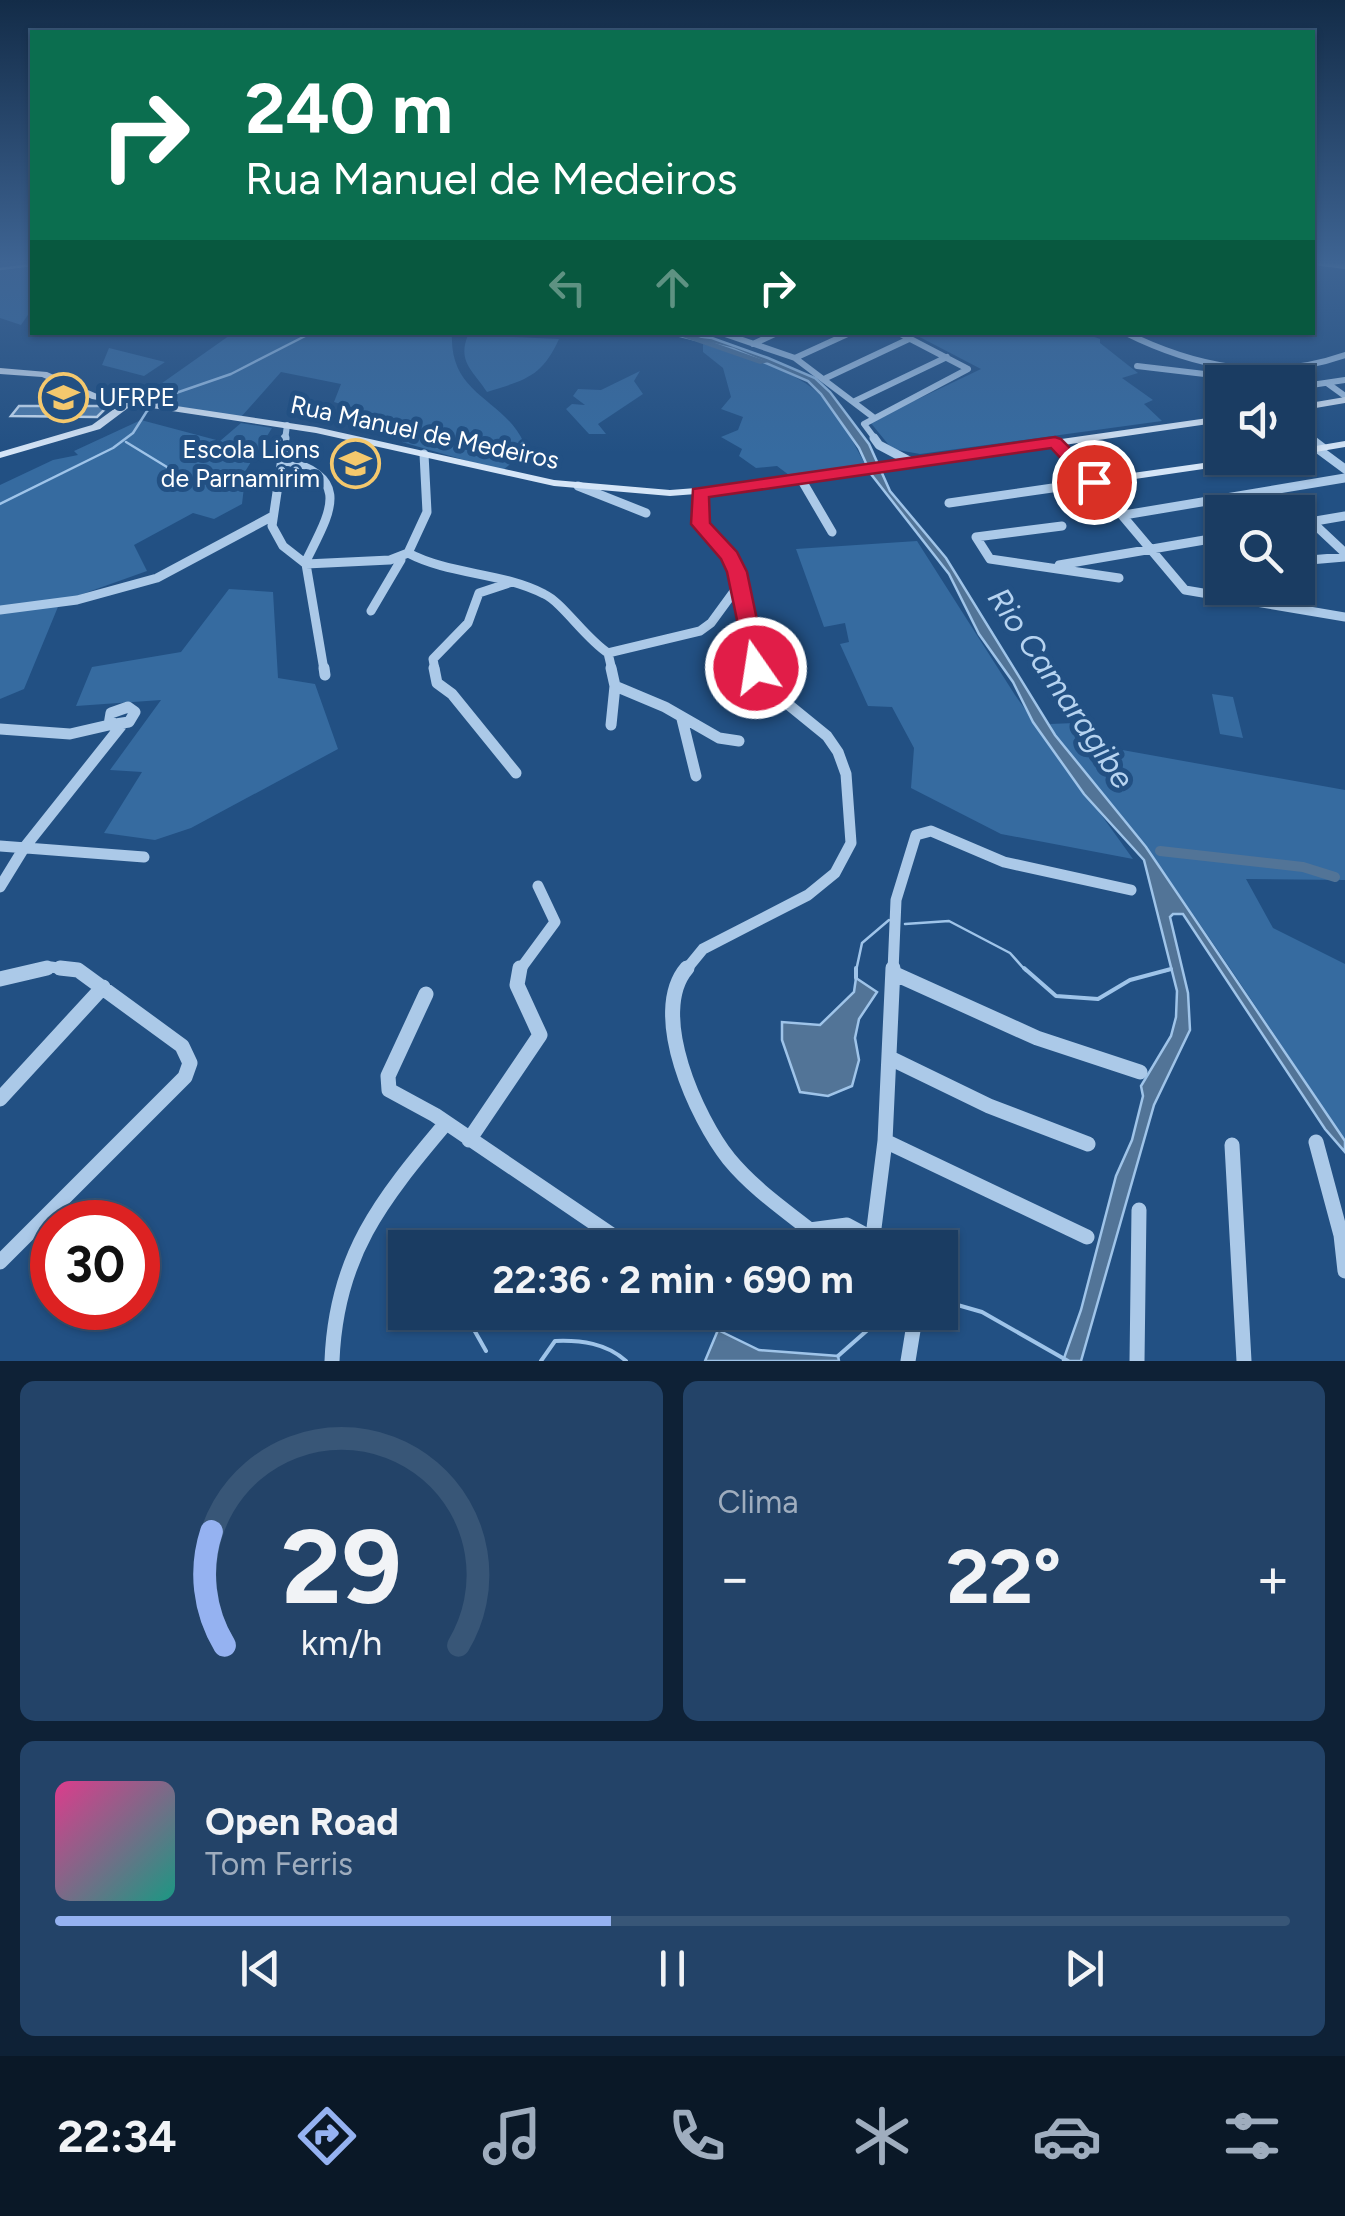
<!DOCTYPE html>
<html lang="pt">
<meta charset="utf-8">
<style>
:root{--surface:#1a3c62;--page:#234368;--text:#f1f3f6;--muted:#9fadbe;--line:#385677;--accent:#95b2f1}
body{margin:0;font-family:Figtree,sans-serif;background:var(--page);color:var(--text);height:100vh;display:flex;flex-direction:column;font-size:38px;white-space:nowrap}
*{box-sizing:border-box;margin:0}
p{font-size:32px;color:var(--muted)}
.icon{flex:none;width:55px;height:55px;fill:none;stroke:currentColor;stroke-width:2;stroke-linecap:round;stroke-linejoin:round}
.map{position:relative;height:1361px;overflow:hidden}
.panel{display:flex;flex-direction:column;gap:20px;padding:20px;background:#0e2136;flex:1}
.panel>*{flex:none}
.hud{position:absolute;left:30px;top:30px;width:1285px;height:305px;border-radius:0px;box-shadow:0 2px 8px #0004,0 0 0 2px var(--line);background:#0b6e4f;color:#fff;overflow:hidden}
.buttons{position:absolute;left:1205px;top:365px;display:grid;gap:20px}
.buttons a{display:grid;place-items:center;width:110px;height:110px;border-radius:0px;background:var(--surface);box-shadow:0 2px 8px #0004,0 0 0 2px var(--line);font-size:50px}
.speed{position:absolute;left:30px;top:1200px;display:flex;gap:20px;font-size:50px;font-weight:700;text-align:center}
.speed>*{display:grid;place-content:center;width:130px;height:130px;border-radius:50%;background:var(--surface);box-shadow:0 2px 8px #0004,0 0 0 2px var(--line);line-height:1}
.speed .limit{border:15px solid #d22;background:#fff;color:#111}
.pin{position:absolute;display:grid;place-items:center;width:85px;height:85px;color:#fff;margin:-42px;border:5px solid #fff;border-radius:50%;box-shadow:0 2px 10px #0007}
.me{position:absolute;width:110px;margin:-55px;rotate:347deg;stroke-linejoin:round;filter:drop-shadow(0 0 8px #0008)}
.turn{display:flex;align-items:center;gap:35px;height:210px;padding:0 50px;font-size:45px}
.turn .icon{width:130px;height:130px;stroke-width:2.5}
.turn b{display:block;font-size:70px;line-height:85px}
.lanes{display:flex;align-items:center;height:95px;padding:0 50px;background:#0003;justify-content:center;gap:50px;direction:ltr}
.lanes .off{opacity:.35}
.big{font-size:75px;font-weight:700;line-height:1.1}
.panel .tile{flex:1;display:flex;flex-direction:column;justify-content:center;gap:15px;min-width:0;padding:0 35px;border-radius:15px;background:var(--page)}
.panel .dial{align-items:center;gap:0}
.dial svg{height:260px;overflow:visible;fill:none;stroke:var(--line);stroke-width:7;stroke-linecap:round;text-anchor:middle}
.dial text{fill:var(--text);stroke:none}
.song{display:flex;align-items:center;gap:30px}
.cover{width:120px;height:120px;border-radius:15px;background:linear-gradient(135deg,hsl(330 70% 55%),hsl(170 70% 35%))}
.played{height:10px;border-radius:5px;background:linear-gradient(90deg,var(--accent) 45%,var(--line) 45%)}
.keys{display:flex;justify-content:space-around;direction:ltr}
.heat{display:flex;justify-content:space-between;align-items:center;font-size:55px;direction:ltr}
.panel .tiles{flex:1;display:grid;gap:20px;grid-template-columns:1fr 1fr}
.tile:last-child{grid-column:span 2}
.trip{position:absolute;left:388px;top:1230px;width:570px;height:100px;border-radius:0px;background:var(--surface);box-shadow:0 2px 8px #0004,0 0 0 2px var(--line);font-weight:700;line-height:100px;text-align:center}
.tabs{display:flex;height:160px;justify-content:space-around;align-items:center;background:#0a1827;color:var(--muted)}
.tabs .icon{width:70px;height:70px}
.tabs .active{color:var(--accent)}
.tabs b{font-size:45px;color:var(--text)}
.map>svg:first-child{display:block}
.green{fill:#366ba0}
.water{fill:#527497;stroke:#9fc4e9;stroke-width:2.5}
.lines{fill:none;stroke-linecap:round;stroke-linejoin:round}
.stream-far1{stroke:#9fc4e9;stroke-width:2.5}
.stream{stroke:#9fc4e9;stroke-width:4}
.canal{stroke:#527497;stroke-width:10}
.river{fill:#527497;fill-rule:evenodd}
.building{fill:#4f7dad;stroke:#cfe2f6;stroke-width:2.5}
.street-far3{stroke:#abc9e8;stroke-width:6}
.street-far2{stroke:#abc9e8;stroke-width:9}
.street-far1{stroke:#abc9e8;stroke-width:11}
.street{stroke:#abc9e8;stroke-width:15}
.secondary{fill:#d5e5f7;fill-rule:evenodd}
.route{fill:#e11d48;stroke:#92132f;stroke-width:2.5}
.labels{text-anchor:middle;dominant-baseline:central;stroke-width:10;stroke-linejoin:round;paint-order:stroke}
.far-poi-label{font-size:25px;fill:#fff;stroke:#225083;text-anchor:start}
.far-street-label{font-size:25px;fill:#fff;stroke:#225083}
.water-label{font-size:32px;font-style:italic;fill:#b6d3f0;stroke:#225083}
</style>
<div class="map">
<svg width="1345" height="1361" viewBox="0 0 1345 1361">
<rect width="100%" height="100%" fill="#225083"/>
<path class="green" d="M0 263H32V309L21 325 0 318Z
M910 332 1083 333 1100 339V343L1138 373 1122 378 1153 400 1144 404 1162 421 920 454 892 449 870 422 981 369Z
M233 333H452C449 396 503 397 524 443L514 461 502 471 402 442 410 425 334 402 341 384 281 372 241 417 138 400Z
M468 335 559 339C542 377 525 380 487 392 473 370 457 362 468 335Z
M703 344C740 355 789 367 818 393 838 412 852 440 865 464L789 475 777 466 756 468 739 456 742 449 721 437 738 430 743 417 721 409 731 397 723 368 703 352Z
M109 348 165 362 144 376 102 365Z
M640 371 634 381 643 394 598 424 606 434H589L566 409 572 404 585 405 573 396 578 389 601 390Z
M141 420 220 441 241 423 272 428 246 470 242 504 214 519 193 513 134 545 147 571 60 602 24 689 0 699V485L53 460 78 455 74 451Z
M917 541 1015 695 1133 859 1001 834 911 788 914 748 892 707 868 706 840 644 849 642 845 623 824 627 796 549Z
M229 589 273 592 278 678 315 684 338 749 191 828 155 840 104 833 142 772 110 770 161 700 76 706 92 667 181 652Z
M1212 694 1233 697 1243 738 1220 734Z
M1075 723 1089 744 1345 790V880L1246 879 1273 928 1345 964V1141C1280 1043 1216 945 1148 850 1121 812 1067 765 1050 724Z"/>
<path class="water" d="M668 333 712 338 768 358 815 378 830 392 869 444 890 491 946 558 1055 735 1146 847 1345 1141V1152L1325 1129 1183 914H1173L1170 917 1188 993 1190 1030 1154 1105 1081 1361H1063L1081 1310 1116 1176 1132 1140 1143 1096 1141 1086 1171 1036 1176 1017 1177 991 1144 860 1084 794 1033 722 1013 682 979 634 949 574 871 474 859 448 821 394 808 381 733 349Z
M856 978 877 992 859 1019 855 1038 859 1060 852 1086 828 1096 800 1092 782 1040V1022L820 1025 854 992Z
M718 1330 759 1350 838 1356 839 1361H705Z"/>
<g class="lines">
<path class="stream-far1" d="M0 269 32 265
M126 442 180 475
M0 504 113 448 133 433 147 411 173 394 231 374 313 332
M905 924 949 921 1010 953 1026 971
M856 971 862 943 889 920
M1165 971 1171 969"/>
<path class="stream" d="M856 968V978
M1024 968 1056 996 1098 999 1130 980 1171 969
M940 1300 982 1312 1068 1361
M464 1312 486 1351
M838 1356 888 1312
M541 1361 555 1341C581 1340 606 1343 626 1361"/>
<path class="canal" d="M1160 851 1303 867 1335 877"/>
<path class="river" d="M668 332H684L769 362 760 364Z"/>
</g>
<path class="building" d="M19 406H108L97 417 11 416Z"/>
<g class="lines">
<path class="street-far3" d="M1321 263 1345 266
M719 332 795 358 873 417
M1124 332C1196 368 1268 382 1345 355
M753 344 779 332
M795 358 852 332
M1137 366 1230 377 1250 374
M826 378 909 339
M1327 383 1345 396
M1298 387 1345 380
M855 401 947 357
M1298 429 1313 440
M285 440 287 425
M876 440 864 424 968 369 897 332"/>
<path class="street-far2" d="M285 438 272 526 283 546 306 564
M874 438 879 445 913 463
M1310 438 1323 448
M1318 449 1345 469
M280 459C355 477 330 512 305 563
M801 479 832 532
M578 486 646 513
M700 493C702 543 713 525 733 561 750 595 743 636 757 670
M949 503 1094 482 1185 590 1345 617
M1124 515 1345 478
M1312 522 1345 553
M1298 524 1345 516
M1062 526 976 537 990 559 1119 578
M408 553C450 575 501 572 544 594 562 602 585 638 608 653
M408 553 427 512 424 454
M1298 561 1345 557
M306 564 324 670
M306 564 390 560 408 553
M1059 565 1222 537
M0 610 77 600 157 578 271 517
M371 611 401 560
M608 653 700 631 711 623 738 586
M608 653 612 670
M435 670 433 659 468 623 479 593 512 582"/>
<path class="street-far1" d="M324 668 325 675
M434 668 437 683 452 694 516 773
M615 686 665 707 719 738 739 741
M128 707 135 712 129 722 109 725 111 713Z
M682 719 696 776
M611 725 615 686 611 668
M0 729 70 734 109 725
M0 846 144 857
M0 887 24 848 121 726
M36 971 51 967 79 971
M519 971 555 922 538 886
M685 971 703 949 808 895 835 873 851 843 846 774 838 752 827 736 768 688 756 668
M893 971 896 900 916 835 931 831 1004 862 1131 890"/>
<path class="street" d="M687 968C648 1013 697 1119 729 1159 752 1187 782 1208 810 1230
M893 973 1037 1038 1140 1072
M0 979 47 968
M426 994 388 1076 389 1090 435 1115 631 1248
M890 1058 989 1106 1088 1144
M0 1099 103 987
M469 1140 540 1035 517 985 520 968
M885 1141 1087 1237
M1316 1142 1341 1235 1345 1271
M1232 1145 1244 1361
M810 1230 847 1225 890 1248
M810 1230 811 1248
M873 1236 885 1141 893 968
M0 1262 185 1077 190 1063 182 1046 78 970 60 968
M332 1361C336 1256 381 1200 446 1123
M908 1361 916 1312
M1137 1361 1139 1210"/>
<path class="secondary" d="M0 368 47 372 97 394 316 427 554 480 670 490 748 484 1222 416V422L1064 445 1097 478 1239 458H1263L1258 461 1094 485 1090 484 1053 446 748 490 670 496 554 486 316 433 132 405 100 429 0 458V452L92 425 121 404 92 399 42 377 0 374Z
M1345 397V403L1298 411V405Z
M1345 441V447L1298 455V449Z"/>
</g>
<linearGradient id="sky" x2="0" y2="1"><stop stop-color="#132c48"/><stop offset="0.58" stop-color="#3e6493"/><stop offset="1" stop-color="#3e6493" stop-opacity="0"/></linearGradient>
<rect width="1345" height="453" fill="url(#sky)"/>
<path class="route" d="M1055 437 1061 439 1100 478V486H1087L1051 448 709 497 710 523 737 552 747 572 767 668 764 673H748L727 572 721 559 691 524 693 489Z"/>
<defs>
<symbol id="university-ring" viewBox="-11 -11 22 22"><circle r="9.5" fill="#225083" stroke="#f4c86d" stroke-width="1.5"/><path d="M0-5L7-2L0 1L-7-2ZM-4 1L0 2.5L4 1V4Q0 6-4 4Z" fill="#f4c86d"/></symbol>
<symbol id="school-ring" viewBox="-11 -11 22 22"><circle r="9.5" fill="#225083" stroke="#f4c86d" stroke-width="1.5"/><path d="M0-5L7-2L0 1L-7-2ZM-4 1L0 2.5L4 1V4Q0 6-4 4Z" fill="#f4c86d"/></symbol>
</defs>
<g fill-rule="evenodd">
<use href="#university-ring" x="36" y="370" width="55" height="55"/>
<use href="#school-ring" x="328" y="436" width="55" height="55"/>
</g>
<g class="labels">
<g class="far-poi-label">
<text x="99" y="397">UFRPE</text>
<text x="320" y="449" text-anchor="end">Escola Lions<tspan x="320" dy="29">de Parnamirim</tspan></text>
</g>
<g class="far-street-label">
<text transform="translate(425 432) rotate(12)">Rua Manuel de Medeiros</text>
</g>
<g class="water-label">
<text transform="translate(1061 688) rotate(56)">Rio Camaragibe</text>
</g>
</g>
</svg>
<div class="buttons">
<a><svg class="icon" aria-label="sound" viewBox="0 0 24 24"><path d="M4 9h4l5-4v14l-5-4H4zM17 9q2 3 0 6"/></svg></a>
<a><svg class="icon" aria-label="search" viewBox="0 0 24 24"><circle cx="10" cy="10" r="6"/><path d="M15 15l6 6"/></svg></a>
</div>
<div class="speed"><div class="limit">30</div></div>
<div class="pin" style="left:1094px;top:482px;background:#d93025"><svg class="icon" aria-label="arrive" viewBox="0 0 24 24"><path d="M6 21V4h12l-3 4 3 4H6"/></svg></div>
<svg class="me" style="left:756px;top:668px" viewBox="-20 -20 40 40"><circle r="17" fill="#e11d48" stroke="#fff" stroke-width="3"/><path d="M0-11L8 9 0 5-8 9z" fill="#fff"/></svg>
<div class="trip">22:36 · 2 min · 690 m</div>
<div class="hud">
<div class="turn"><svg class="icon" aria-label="right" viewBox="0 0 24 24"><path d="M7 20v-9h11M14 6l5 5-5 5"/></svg><div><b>240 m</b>Rua Manuel de Medeiros</div></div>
<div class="lanes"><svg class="icon off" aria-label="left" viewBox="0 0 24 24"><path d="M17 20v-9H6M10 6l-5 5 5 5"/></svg><svg class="icon off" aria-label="ahead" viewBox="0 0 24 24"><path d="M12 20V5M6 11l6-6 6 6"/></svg><svg class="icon" aria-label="right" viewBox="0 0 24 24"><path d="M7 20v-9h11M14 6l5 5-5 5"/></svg></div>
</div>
</div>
<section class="panel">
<div class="tiles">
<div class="tile dial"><svg viewBox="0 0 100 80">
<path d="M14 69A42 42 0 1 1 86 69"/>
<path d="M14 69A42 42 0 0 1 10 34" stroke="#95b2f1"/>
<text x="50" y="56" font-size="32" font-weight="700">29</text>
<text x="50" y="72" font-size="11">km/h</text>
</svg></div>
<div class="tile"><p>Clima</p>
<div class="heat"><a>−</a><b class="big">22°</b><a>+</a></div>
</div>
<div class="tile">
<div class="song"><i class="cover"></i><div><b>Open Road</b><p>Tom Ferris</p></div></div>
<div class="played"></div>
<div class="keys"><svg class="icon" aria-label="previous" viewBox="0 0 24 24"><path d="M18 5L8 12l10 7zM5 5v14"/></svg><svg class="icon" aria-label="pause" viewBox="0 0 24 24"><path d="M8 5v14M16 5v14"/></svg><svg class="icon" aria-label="next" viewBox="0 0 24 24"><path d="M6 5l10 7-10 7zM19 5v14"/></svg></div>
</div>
</div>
</section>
<nav class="tabs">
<b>22:34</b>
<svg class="icon active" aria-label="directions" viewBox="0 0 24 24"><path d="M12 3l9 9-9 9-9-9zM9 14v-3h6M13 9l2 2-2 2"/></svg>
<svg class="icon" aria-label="music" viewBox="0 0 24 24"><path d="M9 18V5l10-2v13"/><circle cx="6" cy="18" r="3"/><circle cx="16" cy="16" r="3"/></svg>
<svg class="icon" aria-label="phone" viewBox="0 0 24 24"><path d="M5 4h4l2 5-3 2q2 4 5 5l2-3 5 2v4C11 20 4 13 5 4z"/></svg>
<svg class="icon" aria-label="climate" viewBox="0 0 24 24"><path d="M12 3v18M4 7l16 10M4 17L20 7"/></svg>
<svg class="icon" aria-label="car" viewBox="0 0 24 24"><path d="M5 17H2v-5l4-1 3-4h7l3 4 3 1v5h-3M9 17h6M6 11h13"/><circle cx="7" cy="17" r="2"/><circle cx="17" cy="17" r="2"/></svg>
<svg class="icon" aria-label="filters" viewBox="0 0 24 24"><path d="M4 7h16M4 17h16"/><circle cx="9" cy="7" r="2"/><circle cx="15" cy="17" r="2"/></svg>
</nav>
